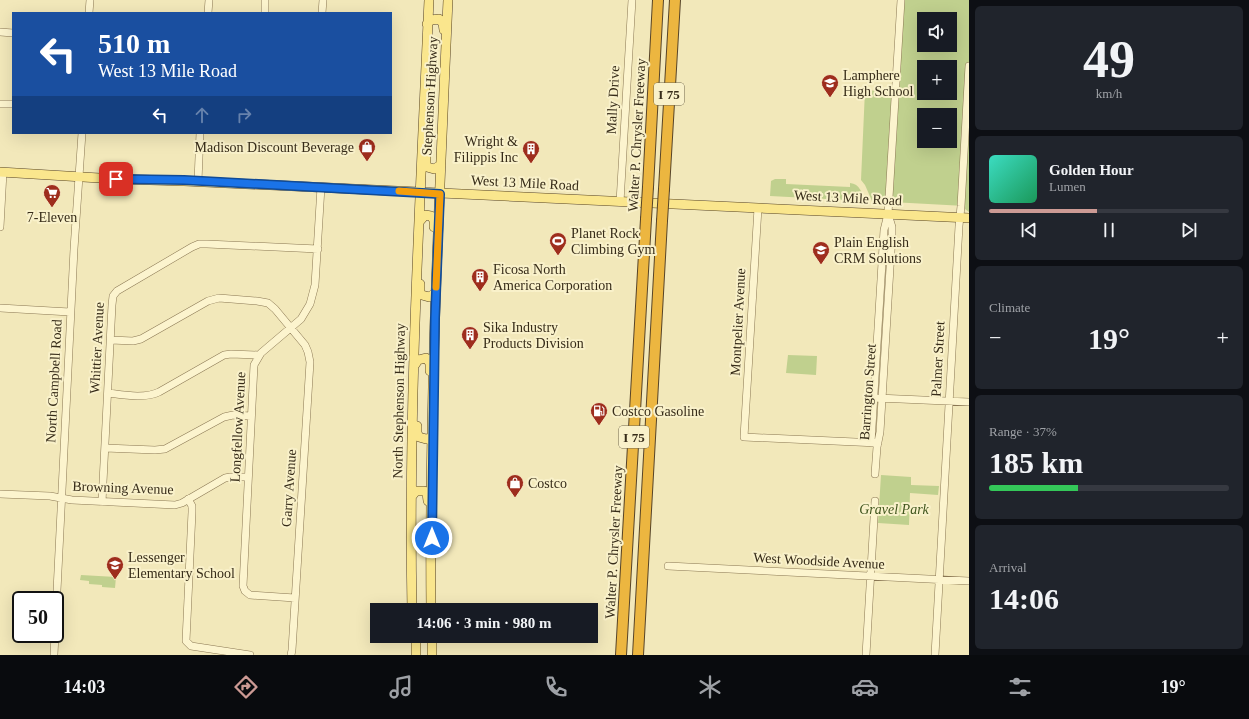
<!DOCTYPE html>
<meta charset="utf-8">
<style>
:root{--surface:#171b24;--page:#20242c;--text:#f1f3f6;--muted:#9ea1a6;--line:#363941;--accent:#cc9a94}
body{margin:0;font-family:Georgia,serif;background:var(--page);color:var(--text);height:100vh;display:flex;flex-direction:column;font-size:15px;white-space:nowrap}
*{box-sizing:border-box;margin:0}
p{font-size:13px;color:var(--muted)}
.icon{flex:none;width:22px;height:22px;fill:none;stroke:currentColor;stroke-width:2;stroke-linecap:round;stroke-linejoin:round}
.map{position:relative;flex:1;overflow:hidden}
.sheet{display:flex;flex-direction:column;gap:6px;padding:6px;background:#0d0f14;width:280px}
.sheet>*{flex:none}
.banner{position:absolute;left:12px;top:12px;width:380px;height:122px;border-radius:0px;box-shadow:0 4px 16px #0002;background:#1a4fa0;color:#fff;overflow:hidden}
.controls{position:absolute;left:917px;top:12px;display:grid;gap:8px}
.controls a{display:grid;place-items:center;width:40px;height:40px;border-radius:0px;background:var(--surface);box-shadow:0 4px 16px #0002;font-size:20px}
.speed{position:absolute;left:12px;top:591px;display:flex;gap:8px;font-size:20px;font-weight:700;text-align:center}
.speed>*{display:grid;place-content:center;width:52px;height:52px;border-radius:50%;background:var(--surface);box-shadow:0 4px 16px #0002;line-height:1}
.speed .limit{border:2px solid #111;border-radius:6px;background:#fff;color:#111}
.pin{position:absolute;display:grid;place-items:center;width:34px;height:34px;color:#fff;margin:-17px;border-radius:8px;box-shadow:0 2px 6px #0006}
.me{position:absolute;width:44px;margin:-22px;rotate:0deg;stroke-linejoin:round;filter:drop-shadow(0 0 3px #0008)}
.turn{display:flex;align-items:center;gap:14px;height:84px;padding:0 20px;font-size:18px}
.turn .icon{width:52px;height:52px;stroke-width:2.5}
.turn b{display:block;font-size:28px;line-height:34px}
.lanes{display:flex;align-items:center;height:38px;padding:0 20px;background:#0003;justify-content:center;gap:20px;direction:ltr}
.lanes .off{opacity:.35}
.big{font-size:30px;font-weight:700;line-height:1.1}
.sheet .tile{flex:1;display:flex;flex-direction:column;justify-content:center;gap:6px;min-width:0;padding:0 14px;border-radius:6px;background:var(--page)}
.sheet .dial{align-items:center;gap:0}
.dial b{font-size:52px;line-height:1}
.song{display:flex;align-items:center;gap:12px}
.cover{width:48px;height:48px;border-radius:6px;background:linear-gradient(135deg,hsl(170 70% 55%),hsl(150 70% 35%))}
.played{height:4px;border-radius:2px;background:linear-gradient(90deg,var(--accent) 45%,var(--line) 45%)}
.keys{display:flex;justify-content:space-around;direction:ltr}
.heat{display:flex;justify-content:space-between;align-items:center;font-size:22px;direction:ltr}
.charge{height:6px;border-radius:3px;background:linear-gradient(90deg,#34c759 37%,var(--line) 0)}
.trip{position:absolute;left:370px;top:603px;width:228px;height:40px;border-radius:0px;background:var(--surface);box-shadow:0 4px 16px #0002;font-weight:700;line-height:40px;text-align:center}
.menu{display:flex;height:64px;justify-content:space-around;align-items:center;background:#090b0e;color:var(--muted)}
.menu .icon{width:28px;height:28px}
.menu .selected{color:var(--accent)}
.menu b{font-size:18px;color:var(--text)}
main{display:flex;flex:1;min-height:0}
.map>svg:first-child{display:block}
.green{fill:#c0d08e;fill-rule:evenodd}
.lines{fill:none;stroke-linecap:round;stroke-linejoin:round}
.minor-casing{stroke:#8a7753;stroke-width:8}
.major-casing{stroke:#574428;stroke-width:10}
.highway-casing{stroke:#574428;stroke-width:12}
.minor{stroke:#fcf4ce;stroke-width:7}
.major{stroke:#fae68d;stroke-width:9}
.highway{stroke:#ecb640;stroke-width:10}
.highway-bridge-casing{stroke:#574428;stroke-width:12;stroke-linecap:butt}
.highway-bridge{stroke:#ecb640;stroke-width:10}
.route-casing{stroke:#114b97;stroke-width:10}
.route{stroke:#1a73e8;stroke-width:7}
.slow{stroke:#f59e0b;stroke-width:7}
.labels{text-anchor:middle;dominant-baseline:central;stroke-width:4;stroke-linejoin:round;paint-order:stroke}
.shield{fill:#f9f1ca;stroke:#71674e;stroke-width:1}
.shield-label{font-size:13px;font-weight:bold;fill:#372c19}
.poi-label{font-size:14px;fill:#372c19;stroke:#f9f1ca;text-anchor:start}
.street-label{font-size:14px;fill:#372c19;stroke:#f9f1ca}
.park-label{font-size:14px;font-style:italic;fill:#41561e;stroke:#f9f1ca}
</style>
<main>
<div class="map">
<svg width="969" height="655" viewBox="0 0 969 655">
<rect width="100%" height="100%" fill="#f2e8ba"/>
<path class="green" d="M903 0H969V212L965 209V206L891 202ZM924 19H950V45H924ZM924 67H950V93H924ZM924 115H950V141H924Z
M865 90 892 92 886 202 872 201 865 185 861 180Z
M775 179H786V184L850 187V183C860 184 862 193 865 201L770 196 771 181Z
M788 355 817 356 816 375 786 373Z
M881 475 911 477V485L939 486 938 495 910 493 909 525 878 523Z
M81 575 116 577 115 588 102 587V585L89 584V581L80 580Z"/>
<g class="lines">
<defs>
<path id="minor" d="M89 13 90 0
M208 13 209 0
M265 13V0
M322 13 323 0
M0 32 13 33
M0 104H13
M198 181 200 133
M620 202 632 0
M758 208 744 437 878 443
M0 227 3 172
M0 308 70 312
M111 340 133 341 141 339 208 301 219 298 257 301 268 303 275 309 305 345 308 352 310 362 292 650 291 655
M108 393C124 395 144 399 159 392L224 355 231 354 259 355
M877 398 969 402
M871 443 884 230 888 214 901 0
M105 448 155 450 165 449 224 417 233 415 251 416
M875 474 877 447 880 432 892 235V227L888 214
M0 494 50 496 72 500 175 505 182 503 225 478 230 477H248
M188 499 192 506V512L186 641 191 646 250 655
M102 502 112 305 113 296 117 291 192 247 199 244H207L318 249
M668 566 969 581
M295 598 250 595 245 591 243 586 254 365 261 353 301 319 310 304 315 285 321 187
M55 631 74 249 82 133
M54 655 55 634
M866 655 875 501
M935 655 959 226 961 206 969 66"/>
<path id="major" d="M427 24 431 20 439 19 443 23 444 30
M426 156V165L427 167 434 169 441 165
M0 172 116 179 184 181 969 218
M419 222 425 215 431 216 434 220V227
M420 284V293L422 295 429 297 436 293
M414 366 418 360 426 358 430 363V371
M417 426V433L419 437 426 439 432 438
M412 496 416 491H424L427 493 428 501
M412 610C408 406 420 203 429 0
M431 610C429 407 439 203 448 0
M416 636V655
M432 636V655"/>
<path id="highway" d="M648 187 658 0
M664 189 675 0
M621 655 646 219
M638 655 662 221"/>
</defs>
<use href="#minor" class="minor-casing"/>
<use href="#major" class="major-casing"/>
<use href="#highway" class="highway-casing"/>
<use href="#minor" class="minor"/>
<use href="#major" class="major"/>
<use href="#highway" class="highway"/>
<defs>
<path id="highway-bridge" d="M646 219 648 187
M662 221 664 189"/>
</defs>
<use href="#highway-bridge" class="highway-bridge-casing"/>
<use href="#highway-bridge" class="highway-bridge"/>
</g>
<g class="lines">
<defs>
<path id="route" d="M116 179 184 180 440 194 435 318 432 538"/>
</defs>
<use href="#route" class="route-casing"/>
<use href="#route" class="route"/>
<path class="slow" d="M399 191 440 194 436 287"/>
</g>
<defs>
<symbol id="school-pin" viewBox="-11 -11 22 30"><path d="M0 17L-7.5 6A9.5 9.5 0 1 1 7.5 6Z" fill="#9e2d1d" stroke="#f9f1ca"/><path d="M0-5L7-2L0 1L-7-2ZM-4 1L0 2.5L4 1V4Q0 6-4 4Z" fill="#fff"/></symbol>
<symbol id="shop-pin" viewBox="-11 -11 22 30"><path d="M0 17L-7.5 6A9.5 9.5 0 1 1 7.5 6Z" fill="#9e2d1d" stroke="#f9f1ca"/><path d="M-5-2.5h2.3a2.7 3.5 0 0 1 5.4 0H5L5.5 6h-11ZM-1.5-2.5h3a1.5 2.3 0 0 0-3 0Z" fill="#fff"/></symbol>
<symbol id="building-pin" viewBox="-11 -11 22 30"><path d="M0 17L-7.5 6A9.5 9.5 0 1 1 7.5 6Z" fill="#9e2d1d" stroke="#f9f1ca"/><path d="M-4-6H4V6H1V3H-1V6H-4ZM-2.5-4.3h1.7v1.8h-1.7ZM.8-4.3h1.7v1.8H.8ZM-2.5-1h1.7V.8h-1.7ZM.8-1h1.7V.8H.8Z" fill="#fff"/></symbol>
<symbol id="supermarket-pin" viewBox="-11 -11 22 30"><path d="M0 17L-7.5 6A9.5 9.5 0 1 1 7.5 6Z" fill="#9e2d1d" stroke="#f9f1ca"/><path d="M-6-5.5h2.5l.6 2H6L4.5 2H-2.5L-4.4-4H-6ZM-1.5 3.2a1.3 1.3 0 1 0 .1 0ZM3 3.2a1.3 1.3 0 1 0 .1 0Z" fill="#fff"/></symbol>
<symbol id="stadium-pin" viewBox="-11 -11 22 30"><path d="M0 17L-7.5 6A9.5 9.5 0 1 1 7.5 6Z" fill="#9e2d1d" stroke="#f9f1ca"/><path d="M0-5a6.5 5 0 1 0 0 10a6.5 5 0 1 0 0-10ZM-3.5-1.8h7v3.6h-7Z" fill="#fff"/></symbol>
<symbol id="fuel-pin" viewBox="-11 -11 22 30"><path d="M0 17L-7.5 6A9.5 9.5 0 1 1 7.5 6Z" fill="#9e2d1d" stroke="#f9f1ca"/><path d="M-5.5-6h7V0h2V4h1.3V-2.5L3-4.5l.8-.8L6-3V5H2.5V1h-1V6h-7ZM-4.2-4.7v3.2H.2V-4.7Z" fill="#fff"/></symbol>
</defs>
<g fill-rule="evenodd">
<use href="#school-pin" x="820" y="73" width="20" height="27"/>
<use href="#shop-pin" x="357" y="137" width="20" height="27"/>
<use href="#building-pin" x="521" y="139" width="20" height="27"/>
<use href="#supermarket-pin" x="42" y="183" width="20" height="27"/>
<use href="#stadium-pin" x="548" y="231" width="20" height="27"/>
<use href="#school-pin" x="811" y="240" width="20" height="27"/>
<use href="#building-pin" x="470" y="267" width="20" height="27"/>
<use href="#building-pin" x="460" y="325" width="20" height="27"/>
<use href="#fuel-pin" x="589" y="401" width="20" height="27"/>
<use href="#shop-pin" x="505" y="473" width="20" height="27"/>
<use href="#school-pin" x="105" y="555" width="20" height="27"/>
</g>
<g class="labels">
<g class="shield">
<rect x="654" y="83" width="30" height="22" rx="3"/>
<rect x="619" y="426" width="30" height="22" rx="3"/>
</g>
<g class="shield-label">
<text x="669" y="94">I 75</text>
<text x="634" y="437">I 75</text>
</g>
<g class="poi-label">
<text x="843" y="75">Lamphere<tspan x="843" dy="16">High School</tspan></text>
<text x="518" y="141" text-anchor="end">Wright &amp;<tspan x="518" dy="16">Filippis Inc</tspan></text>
<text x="354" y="147" text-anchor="end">Madison Discount Beverage</text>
<text x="52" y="217" text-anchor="middle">7-Eleven</text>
<text x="571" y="233">Planet Rock<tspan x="571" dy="16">Climbing Gym</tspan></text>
<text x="834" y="242">Plain English<tspan x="834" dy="16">CRM Solutions</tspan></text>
<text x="493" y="269">Ficosa North<tspan x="493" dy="16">America Corporation</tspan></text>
<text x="483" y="327">Sika Industry<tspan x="483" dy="16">Products Division</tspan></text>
<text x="612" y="411">Costco Gasoline</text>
<text x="528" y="483">Costco</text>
<text x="128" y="557">Lessenger<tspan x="128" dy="16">Elementary School</tspan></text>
</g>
<g class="street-label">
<text transform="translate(430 96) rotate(-87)">Stephenson Highway</text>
<text transform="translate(613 100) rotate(-87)">Mally Drive</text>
<text transform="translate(637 135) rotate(-87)">Walter P. Chrysler Freeway</text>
<text transform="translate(525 183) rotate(3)">West 13 Mile Road</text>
<text transform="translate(848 198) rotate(3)">West 13 Mile Road</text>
<text transform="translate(738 322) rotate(-87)">Montpelier Avenue</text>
<text transform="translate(97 348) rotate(-87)">Whittier Avenue</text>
<text transform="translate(938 359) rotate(-87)">Palmer Street</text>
<text transform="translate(54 381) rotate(-87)">North Campbell Road</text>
<text transform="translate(868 392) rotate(-86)">Barrington Street</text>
<text transform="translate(399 401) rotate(-89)">North Stephenson Highway</text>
<text transform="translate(238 427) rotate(-87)">Longfellow Avenue</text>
<text transform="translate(123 488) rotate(2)">Browning Avenue</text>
<text transform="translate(289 488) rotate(-86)">Garry Avenue</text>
<text transform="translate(614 542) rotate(-87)">Walter P. Chrysler Freeway</text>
<text transform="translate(819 561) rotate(3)">West Woodside Avenue</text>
</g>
<g class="park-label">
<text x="894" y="509">Gravel Park</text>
</g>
</g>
</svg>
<div class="controls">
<a><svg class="icon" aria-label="sound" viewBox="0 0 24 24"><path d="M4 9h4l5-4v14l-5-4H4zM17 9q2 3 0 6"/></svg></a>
<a>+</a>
<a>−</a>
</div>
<div class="speed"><div class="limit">50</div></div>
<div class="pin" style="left:116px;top:179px;background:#d93025"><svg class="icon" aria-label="arrive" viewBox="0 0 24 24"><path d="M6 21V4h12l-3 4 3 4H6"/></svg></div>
<svg class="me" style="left:432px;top:538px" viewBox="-20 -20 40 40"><circle r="17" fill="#1a73e8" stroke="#fff" stroke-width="3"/><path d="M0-11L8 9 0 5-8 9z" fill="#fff"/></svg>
<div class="trip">14:06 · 3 min · 980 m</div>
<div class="banner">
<div class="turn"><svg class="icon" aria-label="left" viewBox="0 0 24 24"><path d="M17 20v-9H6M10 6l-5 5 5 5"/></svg><div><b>510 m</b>West 13 Mile Road</div></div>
<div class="lanes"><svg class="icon" aria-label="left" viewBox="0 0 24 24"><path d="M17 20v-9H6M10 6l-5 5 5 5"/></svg><svg class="icon off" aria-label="ahead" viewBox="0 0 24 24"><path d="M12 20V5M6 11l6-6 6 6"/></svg><svg class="icon off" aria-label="right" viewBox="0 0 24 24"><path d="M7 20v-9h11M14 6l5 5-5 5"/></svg></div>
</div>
</div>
<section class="sheet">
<div class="tile dial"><b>49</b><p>km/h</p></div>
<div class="tile">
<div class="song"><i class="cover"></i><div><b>Golden Hour</b><p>Lumen</p></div></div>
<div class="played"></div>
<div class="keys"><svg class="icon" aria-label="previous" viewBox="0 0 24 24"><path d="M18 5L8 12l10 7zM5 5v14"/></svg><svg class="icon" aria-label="pause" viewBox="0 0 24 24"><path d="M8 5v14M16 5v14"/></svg><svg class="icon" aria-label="next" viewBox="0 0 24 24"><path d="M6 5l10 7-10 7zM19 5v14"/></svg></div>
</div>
<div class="tile"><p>Climate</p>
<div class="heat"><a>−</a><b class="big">19°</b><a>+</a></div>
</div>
<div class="tile"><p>Range · 37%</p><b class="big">185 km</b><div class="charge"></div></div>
<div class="tile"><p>Arrival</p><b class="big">14:06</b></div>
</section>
</main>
<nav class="menu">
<b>14:03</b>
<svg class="icon selected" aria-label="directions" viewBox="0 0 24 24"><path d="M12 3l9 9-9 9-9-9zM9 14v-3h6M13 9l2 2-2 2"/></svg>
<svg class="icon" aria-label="music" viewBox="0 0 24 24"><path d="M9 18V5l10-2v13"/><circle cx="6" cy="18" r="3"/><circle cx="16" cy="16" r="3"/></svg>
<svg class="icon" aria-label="phone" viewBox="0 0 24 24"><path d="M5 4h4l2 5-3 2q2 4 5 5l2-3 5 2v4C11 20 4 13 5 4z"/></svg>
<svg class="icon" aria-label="climate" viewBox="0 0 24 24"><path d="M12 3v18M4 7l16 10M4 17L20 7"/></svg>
<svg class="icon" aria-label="car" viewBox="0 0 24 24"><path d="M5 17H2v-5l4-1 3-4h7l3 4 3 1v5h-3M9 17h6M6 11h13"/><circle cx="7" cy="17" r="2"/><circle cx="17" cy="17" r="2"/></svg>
<svg class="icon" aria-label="filters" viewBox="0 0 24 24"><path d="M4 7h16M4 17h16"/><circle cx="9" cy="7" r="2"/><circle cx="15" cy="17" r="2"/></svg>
<b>19°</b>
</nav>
